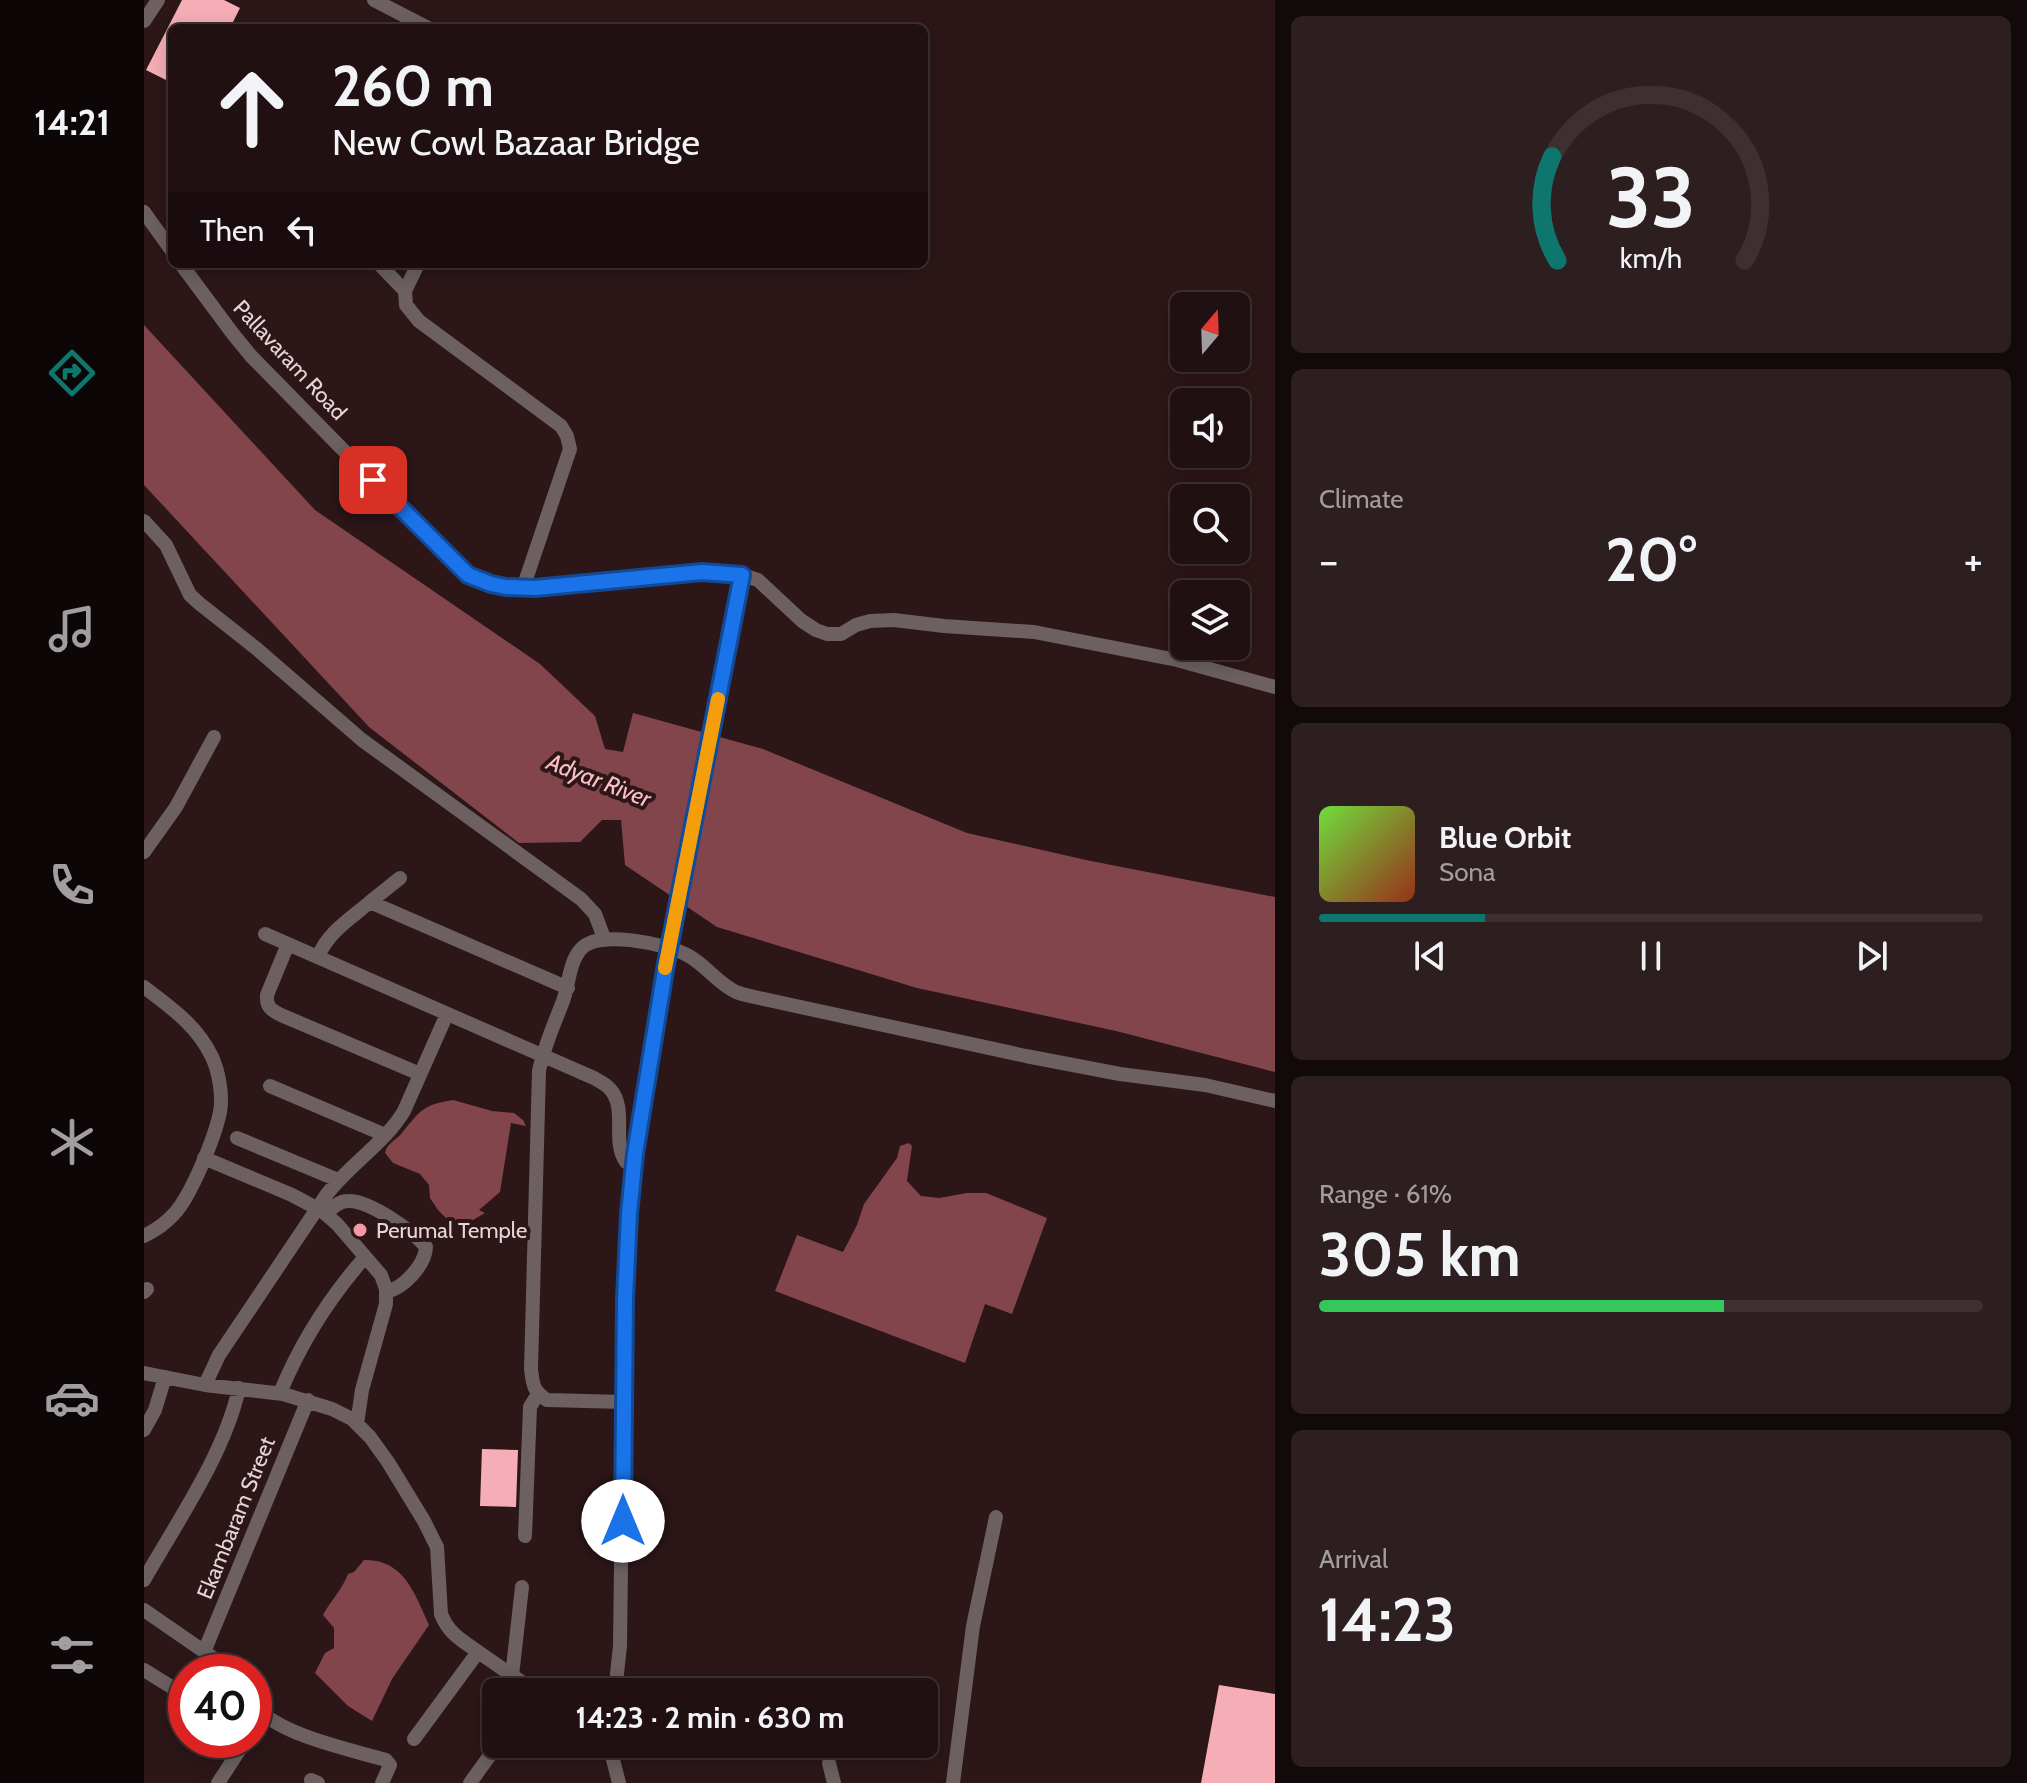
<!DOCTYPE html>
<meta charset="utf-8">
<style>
:root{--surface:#211012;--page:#2d1e20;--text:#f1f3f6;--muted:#a29d9f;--line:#3e3032;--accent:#0f766e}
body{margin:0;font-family:Cabin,sans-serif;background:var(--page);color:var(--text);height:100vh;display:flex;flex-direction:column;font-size:30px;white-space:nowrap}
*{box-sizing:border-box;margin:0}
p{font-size:26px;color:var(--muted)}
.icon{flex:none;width:44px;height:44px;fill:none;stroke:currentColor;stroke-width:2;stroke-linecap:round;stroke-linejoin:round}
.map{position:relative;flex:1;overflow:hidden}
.panel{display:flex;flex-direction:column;gap:16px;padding:16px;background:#12090a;width:752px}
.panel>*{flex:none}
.top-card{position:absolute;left:24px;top:24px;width:760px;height:244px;border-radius:12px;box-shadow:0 4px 20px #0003,0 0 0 2px var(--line);background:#211012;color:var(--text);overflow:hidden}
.needle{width:52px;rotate:19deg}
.buttons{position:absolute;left:1026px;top:292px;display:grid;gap:16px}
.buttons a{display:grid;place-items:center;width:80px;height:80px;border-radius:12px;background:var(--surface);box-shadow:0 4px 20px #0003,0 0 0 2px var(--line);font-size:40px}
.speed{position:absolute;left:24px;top:1654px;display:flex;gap:16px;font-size:40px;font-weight:700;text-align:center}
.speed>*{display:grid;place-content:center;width:104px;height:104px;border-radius:50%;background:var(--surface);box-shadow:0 4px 20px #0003,0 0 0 2px var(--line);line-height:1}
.speed .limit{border:12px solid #d22;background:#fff;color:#111}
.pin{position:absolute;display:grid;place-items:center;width:68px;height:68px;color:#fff;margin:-34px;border-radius:16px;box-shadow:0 4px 12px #0006}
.me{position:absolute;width:88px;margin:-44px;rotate:0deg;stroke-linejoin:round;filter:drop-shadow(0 0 6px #0008)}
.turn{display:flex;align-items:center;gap:28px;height:168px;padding:0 32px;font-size:36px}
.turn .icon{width:104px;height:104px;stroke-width:2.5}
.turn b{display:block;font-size:56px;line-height:68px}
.then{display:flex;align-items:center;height:76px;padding:0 32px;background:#0003;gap:16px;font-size:30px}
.big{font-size:60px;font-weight:800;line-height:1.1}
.panel .widget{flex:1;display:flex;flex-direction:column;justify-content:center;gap:12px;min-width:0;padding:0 28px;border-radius:12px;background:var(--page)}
.panel .dial{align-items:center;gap:0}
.dial svg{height:208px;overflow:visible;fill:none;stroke:var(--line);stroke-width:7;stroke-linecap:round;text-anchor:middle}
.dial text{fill:var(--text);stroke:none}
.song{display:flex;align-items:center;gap:24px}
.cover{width:96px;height:96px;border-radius:12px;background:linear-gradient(135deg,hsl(100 70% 55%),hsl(10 70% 35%))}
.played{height:8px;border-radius:4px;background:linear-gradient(90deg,var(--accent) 25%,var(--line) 25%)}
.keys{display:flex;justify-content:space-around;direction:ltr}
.heat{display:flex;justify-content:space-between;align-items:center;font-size:44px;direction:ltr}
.charge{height:12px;border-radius:6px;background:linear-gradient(90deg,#34c759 61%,var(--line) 0)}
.trip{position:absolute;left:338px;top:1678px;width:456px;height:80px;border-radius:12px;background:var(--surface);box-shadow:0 4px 20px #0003,0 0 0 2px var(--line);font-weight:800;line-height:80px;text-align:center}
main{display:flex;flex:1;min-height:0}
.dock{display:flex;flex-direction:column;width:144px;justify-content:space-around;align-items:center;background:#0d0607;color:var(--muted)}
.dock .icon{width:56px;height:56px}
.dock .on{color:var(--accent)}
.dock b{font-size:36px;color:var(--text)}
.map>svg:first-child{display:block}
.water{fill:#82454c}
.building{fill:#f5aeb5}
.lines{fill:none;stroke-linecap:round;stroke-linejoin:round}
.minor{stroke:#6c6061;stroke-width:14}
.minor-bridge{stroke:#6c6061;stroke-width:14}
.route-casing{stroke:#114b97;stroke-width:20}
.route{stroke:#1a73e8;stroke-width:14}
.slow{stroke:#f59e0b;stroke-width:14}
.poi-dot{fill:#f49aa4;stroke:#2c1618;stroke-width:3}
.labels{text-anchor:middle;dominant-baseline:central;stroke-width:8;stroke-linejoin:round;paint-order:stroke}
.street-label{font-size:22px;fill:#e6d6d7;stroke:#2c1618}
.poi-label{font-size:22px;fill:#e6d6d7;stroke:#2c1618;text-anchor:start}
.water-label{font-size:24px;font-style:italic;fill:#fabfc4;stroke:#2c1618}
</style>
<main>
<nav class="dock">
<b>14:21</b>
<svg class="icon on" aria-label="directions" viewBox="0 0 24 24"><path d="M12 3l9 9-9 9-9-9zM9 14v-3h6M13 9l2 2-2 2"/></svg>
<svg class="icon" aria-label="music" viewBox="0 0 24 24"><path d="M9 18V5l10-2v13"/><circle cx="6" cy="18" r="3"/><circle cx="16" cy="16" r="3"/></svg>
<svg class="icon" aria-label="phone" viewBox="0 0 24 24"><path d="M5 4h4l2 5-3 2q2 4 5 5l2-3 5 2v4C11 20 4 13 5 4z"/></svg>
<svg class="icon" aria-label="climate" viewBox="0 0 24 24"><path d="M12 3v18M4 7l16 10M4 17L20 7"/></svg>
<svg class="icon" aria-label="car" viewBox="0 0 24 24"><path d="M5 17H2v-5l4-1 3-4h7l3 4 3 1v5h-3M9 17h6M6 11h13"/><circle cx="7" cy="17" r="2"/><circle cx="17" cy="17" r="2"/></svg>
<svg class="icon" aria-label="filters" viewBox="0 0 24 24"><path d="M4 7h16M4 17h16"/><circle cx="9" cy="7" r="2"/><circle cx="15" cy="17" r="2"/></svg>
</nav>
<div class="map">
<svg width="1131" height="1783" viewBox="0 0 1131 1783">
<rect width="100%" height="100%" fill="#2c1618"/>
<path class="water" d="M0 325 171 510 396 664 451 716 461 749 479 752 489 713 619 749 823 833 942 860 1131 897V1072L972 1031 773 988 573 927 481 865 477 820H458L436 842 375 843 225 727 0 485Z
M309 1100 348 1111 370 1113 379 1120 382 1126 367 1123 356 1192 335 1210 341 1213 317 1227 308 1224 294 1210 286 1198 285 1185 276 1174 249 1163 241 1153C243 1143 251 1141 257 1134 277 1110 278 1105 309 1100Z
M765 1143 768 1146 763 1181 777 1196 795 1198 823 1193H842L903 1218 868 1314 841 1304 821 1363 631 1291 653 1235 699 1252 713 1225 720 1204 753 1158 756 1146Z
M220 1560C260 1559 271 1594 285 1625L248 1679 228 1721 204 1706 171 1673 181 1653 190 1648V1628L179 1615C187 1600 198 1590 204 1574L210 1572Z"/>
<path class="building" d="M38 0H80L96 8 86 28H28V83L2 70Z
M338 1449 374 1450 372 1507 336 1506Z
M1075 1685 1131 1694V1783H1057Z"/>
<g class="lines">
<path class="minor" d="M230 0 284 28
M0 21 14 0
M0 212 28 251
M37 264 89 334 107 356 308 561 324 575 347 584 362 587 391 588 558 572 598 575 614 580 658 621 672 630 683 634H697L712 625 726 621 750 620 800 626 890 632 1033 660 1131 687
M235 264 261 291
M274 264 261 291 262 305 275 321 417 426 423 436 426 449 379 588
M0 521 22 545 46 595 56 604 113 649 218 740 437 899 451 914 460 938
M0 852 32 807 70 737
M256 878 226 902 424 988
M121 934 450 1078C455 1081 462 1084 466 1089 484 1109 467 1141 482 1162L490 1163
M144 944 123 995C122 1007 127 1010 137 1015L276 1074
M174 957C184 932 206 919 226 902
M0 987C27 1008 53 1025 68 1057 75 1072 79 1096 76 1112 71 1137 47 1196 30 1214 21 1224 12 1230 0 1236
M126 1086 241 1135
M93 1138 194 1180
M60 1158 148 1195 178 1211 193 1224 237 1275 242 1289V1304L218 1390 213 1424
M182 1214C188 1208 195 1201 204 1201 225 1200 269 1231 282 1247 281 1265 260 1288 242 1292
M0 1292 3 1289
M0 1373 61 1385 139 1394 188 1409 208 1419 226 1437 244 1462 280 1521 293 1547 297 1614C302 1627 309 1634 320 1642L392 1692
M61 1385 75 1355 183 1194C206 1164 241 1143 260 1111L303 1014
M136 1393C157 1342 185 1298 221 1257
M479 1402 403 1400C389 1391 389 1385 387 1369L395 1071C400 1046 410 1025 419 1001 425 985 425 962 437 949 453 929 522 944 543 955 561 964 573 983 592 992 599 995 608 996 615 998L882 1056 976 1074 1061 1085 1131 1101
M0 1430 11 1410 21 1377
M381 1536 386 1407 394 1394
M0 1580C33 1522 81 1453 95 1388
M0 1610 68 1657 85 1672
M60 1652 164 1400
M0 1670 42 1696
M368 1676 378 1587
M471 1692 476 1646 479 1402 485 1214 491 1154 522 964
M110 1705C135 1735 204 1749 242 1760L246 1765 238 1783
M270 1739 334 1652
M465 1744 475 1783
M685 1763 690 1783
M167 1780 174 1783
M74 1783 102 1740
M326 1783 354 1744
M809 1783 829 1626 852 1517"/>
<path class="minor-bridge" d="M522 964 594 595"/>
</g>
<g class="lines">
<defs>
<path id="route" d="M229 480 324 575 347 584 362 587 391 588 558 572 598 575 522 964 491 1154 485 1214 481 1299 479 1521"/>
</defs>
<use href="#route" class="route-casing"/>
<use href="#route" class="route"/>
<path class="slow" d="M521 968 574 699"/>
</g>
<circle class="poi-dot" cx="216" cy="1230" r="8"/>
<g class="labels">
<g class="street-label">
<text transform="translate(146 360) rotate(47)">Pallavaram Road</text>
<text transform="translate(92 1518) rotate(-68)">Ekambaram Street</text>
</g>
<g class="poi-label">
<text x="232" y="1230">Perumal Temple</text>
</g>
<g class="water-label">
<text transform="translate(455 780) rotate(21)">Adyar River</text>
</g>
</g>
</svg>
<div class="buttons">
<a><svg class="needle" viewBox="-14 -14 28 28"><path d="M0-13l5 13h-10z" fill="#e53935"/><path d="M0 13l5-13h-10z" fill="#a29d9f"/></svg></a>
<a><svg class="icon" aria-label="sound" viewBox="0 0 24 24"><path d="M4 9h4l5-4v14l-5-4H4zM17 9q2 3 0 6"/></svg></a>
<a><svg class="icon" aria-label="search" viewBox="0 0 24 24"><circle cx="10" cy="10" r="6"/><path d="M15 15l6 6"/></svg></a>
<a><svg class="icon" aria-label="layers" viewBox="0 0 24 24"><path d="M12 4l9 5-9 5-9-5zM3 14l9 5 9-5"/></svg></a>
</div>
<div class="speed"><div class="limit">40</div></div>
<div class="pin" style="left:229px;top:480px;background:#d93025"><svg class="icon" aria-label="arrive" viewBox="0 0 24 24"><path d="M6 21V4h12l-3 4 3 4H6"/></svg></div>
<svg class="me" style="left:479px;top:1521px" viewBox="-20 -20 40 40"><circle r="19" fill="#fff"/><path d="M0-13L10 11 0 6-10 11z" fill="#1a73e8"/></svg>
<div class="trip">14:23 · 2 min · 630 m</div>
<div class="top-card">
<div class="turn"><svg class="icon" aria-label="ahead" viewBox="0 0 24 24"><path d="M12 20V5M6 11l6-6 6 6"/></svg><div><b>260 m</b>New Cowl Bazaar Bridge</div></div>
<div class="then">Then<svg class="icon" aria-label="left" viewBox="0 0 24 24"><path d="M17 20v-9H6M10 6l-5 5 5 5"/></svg></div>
</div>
</div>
<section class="panel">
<div class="widget dial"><svg viewBox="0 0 100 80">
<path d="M14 69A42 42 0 1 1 86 69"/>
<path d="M14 69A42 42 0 0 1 12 29" stroke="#0f766e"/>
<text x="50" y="56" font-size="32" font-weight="700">33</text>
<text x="50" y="72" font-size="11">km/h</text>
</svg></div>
<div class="widget"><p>Climate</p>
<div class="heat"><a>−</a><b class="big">20°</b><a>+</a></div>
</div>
<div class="widget">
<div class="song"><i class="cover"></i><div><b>Blue Orbit</b><p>Sona</p></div></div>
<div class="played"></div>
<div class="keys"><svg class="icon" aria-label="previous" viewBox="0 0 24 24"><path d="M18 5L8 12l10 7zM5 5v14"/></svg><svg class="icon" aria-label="pause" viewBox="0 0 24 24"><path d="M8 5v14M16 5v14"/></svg><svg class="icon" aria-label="next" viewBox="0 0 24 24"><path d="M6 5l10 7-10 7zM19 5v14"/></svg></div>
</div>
<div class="widget"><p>Range · 61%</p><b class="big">305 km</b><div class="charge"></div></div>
<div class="widget"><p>Arrival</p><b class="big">14:23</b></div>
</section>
</main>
